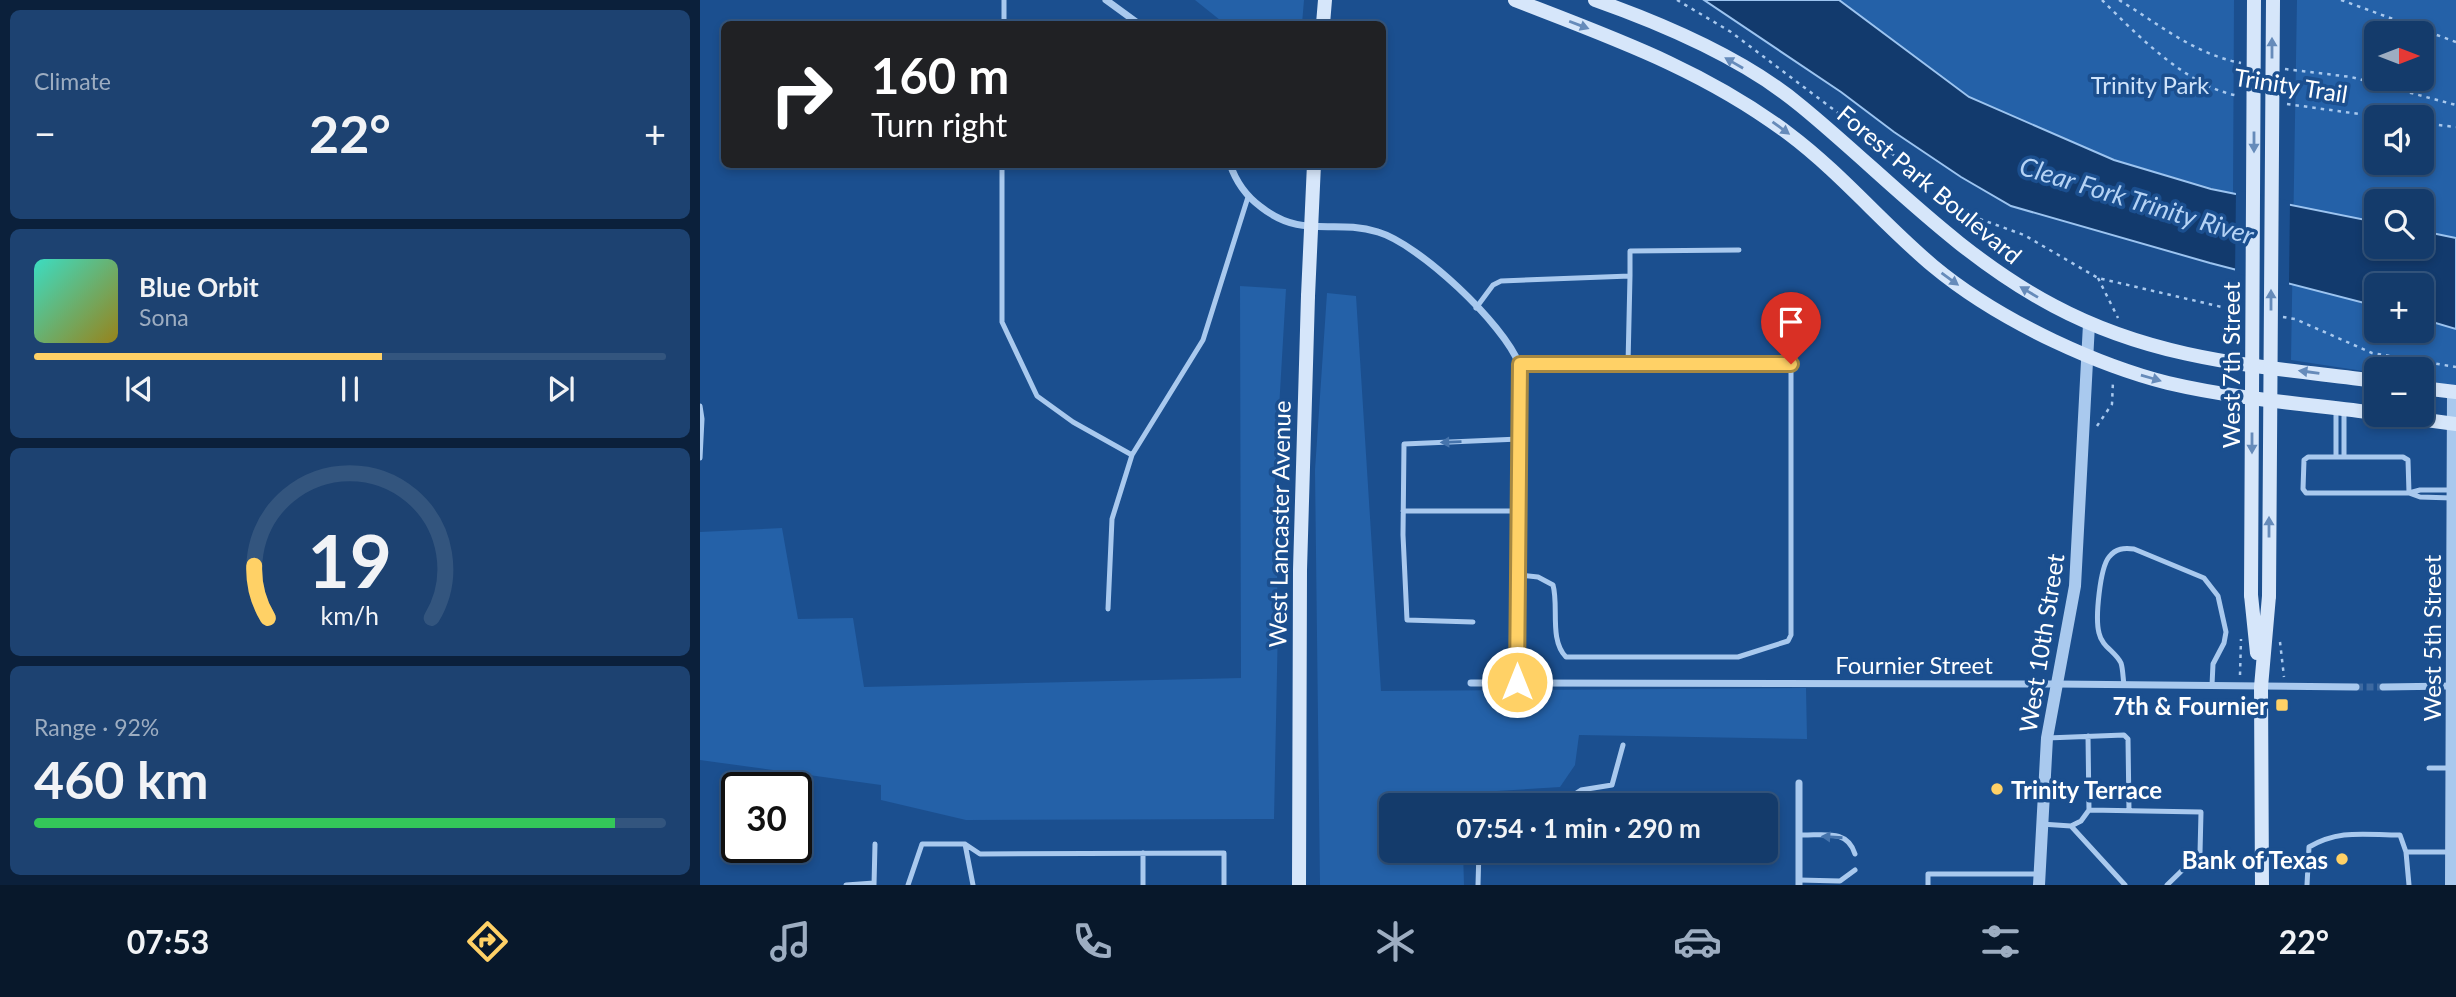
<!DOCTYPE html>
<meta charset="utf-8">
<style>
:root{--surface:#143b6b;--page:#1d4271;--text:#f1f3f6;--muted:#9dadc1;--line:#33557e;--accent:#ffd166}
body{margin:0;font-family:Lato,sans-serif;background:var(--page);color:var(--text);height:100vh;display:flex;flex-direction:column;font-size:26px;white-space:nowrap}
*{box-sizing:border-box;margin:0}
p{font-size:23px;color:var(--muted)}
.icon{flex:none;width:38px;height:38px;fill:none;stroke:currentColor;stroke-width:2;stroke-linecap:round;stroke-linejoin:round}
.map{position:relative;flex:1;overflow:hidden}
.details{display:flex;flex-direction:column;gap:10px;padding:10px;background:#0b203b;width:700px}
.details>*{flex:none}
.guide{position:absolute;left:21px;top:21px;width:665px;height:147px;border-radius:10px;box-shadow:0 4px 10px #0003,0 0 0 2px var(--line);background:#202124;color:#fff;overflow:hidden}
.needle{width:46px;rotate:90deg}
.buttons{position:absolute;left:1664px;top:21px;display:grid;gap:14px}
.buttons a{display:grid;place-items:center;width:70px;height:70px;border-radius:10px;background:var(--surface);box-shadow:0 4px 10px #0003,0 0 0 2px var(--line);font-size:35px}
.speed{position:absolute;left:21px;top:772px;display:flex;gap:14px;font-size:35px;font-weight:700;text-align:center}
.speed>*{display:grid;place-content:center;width:91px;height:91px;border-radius:50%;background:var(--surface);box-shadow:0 4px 10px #0003,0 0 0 2px var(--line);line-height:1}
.speed .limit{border:4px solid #111;border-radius:10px;background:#fff;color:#111}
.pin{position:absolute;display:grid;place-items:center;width:60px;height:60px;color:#fff;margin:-72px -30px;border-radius:50% 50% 50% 0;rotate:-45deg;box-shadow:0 0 7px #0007}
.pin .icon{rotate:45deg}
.me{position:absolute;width:77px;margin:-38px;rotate:0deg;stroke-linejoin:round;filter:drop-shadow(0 0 5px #0008)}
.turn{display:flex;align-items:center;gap:24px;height:147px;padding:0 35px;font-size:32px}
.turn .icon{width:91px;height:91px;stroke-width:2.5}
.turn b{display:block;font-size:49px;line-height:60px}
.big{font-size:52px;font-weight:700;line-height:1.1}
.details .widget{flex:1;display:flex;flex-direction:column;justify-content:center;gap:10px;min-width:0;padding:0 24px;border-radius:10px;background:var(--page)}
.details .dial{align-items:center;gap:0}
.dial svg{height:182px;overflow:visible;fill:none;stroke:var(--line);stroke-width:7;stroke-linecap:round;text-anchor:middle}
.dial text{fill:var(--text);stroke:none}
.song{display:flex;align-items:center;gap:21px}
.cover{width:84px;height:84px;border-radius:10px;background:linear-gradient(135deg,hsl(170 70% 55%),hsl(50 70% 35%))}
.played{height:7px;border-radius:4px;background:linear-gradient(90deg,var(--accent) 55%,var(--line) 55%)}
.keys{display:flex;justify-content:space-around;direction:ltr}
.heat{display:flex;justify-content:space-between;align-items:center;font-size:38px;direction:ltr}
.charge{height:10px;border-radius:5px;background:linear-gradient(90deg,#34c759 92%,var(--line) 0)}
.trip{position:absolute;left:679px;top:793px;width:399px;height:70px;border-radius:10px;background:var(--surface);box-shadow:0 4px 10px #0003,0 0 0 2px var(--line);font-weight:700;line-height:70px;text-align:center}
.dock{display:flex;height:112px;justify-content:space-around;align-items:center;background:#08182b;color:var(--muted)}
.dock .icon{width:49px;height:49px}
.dock .on{color:var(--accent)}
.dock b{font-size:32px;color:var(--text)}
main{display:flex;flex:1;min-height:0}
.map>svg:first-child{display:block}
.green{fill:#2461a8;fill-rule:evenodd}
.water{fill:#123a6d;stroke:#9cc4f0;stroke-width:2}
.pier{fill:#1b4f8f}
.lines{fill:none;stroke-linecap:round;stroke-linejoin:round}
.minor-tunnel{stroke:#3d69a0;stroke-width:7;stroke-dasharray:7 3.5;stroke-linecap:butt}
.path{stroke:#a9c9ee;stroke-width:2.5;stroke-dasharray:3.5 5;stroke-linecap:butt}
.service{stroke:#a9c9ee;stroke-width:5}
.minor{stroke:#a9c9ee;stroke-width:7}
.tertiary{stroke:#a9c9ee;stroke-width:12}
.secondary{stroke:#d6e6fa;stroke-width:14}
.secondary-bridge{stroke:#d6e6fa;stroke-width:14}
.oneway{fill:#668bba}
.oneway2{fill:#4674ac}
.route-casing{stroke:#a68842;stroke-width:18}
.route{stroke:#ffd166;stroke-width:12}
.poi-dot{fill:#ffd166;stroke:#1b4f8f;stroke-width:2.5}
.labels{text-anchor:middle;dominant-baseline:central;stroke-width:7;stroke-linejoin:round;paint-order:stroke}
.park-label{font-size:24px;fill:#cfe3fa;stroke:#1b4f8f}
.street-label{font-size:24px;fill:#fff;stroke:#1b4f8f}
.poi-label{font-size:24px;font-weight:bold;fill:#fff;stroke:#1b4f8f;text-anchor:end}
.water-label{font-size:26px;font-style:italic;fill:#b5d3f5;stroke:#1b4f8f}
</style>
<main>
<section class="details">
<div class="widget"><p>Climate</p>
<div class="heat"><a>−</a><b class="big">22°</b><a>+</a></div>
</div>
<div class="widget">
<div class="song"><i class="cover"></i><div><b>Blue Orbit</b><p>Sona</p></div></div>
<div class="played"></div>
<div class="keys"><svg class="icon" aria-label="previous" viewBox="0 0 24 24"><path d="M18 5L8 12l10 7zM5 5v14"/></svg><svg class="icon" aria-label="pause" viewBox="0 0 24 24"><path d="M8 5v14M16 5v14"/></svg><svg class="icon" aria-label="next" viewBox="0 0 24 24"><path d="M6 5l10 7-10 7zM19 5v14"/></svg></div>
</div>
<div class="widget dial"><svg viewBox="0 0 100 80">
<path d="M14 69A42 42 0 1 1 86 69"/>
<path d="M14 69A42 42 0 0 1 8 46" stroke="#ffd166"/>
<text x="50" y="56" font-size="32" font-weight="700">19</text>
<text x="50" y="72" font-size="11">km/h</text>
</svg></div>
<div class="widget"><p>Range · 92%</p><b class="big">460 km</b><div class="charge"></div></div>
</section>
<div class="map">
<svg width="1756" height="885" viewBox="0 0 1756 885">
<rect width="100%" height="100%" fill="#1b4f8f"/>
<path class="green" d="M495 0H604L602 24H525Z
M1138 0H1534L1533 194 1414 160 1269 97Z
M1597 0H1756V386L1722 381V369H1676V373L1591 360ZM1676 33H1722V79H1676ZM1676 117H1722V163H1676ZM1676 201H1722V247H1676ZM1676 285H1722V331H1676Z
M540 286 586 289 575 477 578 623 574 819 266 820 181 800V785L0 760V532L82 528 98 619 153 618 164 687 541 678Z
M627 293 656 296 681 691 1106 688 1107 739 879 735 875 765 860 787 797 791 775 805H691V850L763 851 764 885H620L615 470Z"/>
<path class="water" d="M1004 0H1139L1269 97 1414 160 1511 189 1676 222V247H1722V231L1756 238V329L1722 319V285H1676V306L1510 263 1311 206 1261 177 1194 132 1141 92Z"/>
<path class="pier" d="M1536 190 1590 201 1589 286 1535 273Z"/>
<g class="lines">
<path class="minor-tunnel" d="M1656 687H1683"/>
<path class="path" d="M977 0 1031 32 1277 218 1324 235 1398 278 1539 311
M1402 0C1438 36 1488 87 1539 96
M1419 0C1459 24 1494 54 1541 63
M1641 0 1756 42
M1585 69 1651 77 1756 105
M1587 104 1681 117
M1722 123 1756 127
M1398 278 1418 318
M1583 317 1595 319 1672 353 1756 367
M1397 426 1412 404 1413 381
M1580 642 1584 677
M1540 675 1541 639"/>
<path class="service" d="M304 24V0
M302 164V322L337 396 373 422 432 455 412 519 408 609
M930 276V251L1039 250
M776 308 793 285 801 281 930 276 928 364H819
M0 406 2 419 0 458
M1636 411V456
M432 455 503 340 548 197
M1644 456V411
M1709 493 1708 460 1703 457H1608L1604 460 1603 489 1606 493H1709L1720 490H1752
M1709 493 1720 497 1752 498
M703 511H819
M818 575 838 577 853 585C859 606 849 640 866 657H1038L1088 641 1091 635V364H928
M773 622 707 620 703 535 704 444 819 439
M1424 685C1423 679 1423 669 1421 663 1415 651 1402 647 1399 633 1395 618 1400 568 1409 557 1416 548 1424 548 1434 549L1504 578 1518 596 1526 632 1524 643 1513 664 1512 685
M1347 738 1424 735 1428 739 1429 810
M1729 768H1750
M844 805 861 803 881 790 912 785 923 745
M1389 810 1501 812 1500 853 1467 885
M1341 824 1371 826 1381 821 1389 810 1388 736
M1371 826 1425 885
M1099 835C1122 836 1147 828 1155 854
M265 844 273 885
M1099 880 1140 881 1155 870
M146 885 174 883
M174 885 175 844
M208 885 222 844H265L280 854 524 853V885
M443 885V853
M778 885 779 850
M1228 885V874H1339
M1607 885 1609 847C1640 829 1665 835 1700 835L1706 852
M1709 885 1706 852H1751"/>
<path class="minor" d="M406 0 439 24
M530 164C536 182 546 196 561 207 603 240 634 218 678 232 719 244 804 324 819 364L817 682
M771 683 1356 684 1656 687
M1683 687 1752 686
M1099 885V783"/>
<path class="tertiary" d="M1339 885 1347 738 1375 586 1389 324
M1751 885 1753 392"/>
<path class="secondary" d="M815 0C913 38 1004 70 1089 134 1141 173 1183 224 1233 266 1269 296 1312 321 1354 341 1390 358 1428 373 1468 383 1536 399 1607 404 1676 413
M895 0C963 24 1045 59 1101 106 1184 174 1257 255 1354 306 1459 362 1562 366 1676 381
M623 24 625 0
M1722 388 1756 392
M1689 415 1756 424
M1551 595 1557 653
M599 885 600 570 608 296
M1562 885 1561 687 1569 596"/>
<path class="secondary-bridge" d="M608 296 614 164
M1551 595 1554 0
M1569 596 1573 0"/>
</g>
<defs><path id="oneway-solid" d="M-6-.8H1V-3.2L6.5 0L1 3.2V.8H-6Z" transform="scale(1.75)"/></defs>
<g class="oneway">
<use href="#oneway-solid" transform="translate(879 25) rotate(21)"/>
<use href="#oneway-solid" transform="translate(1572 48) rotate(-90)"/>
<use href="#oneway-solid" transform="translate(1034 63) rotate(-150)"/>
<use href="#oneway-solid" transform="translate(1081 128) rotate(36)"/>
<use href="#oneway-solid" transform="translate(1554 142) rotate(90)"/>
<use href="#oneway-solid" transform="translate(1250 279) rotate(36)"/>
<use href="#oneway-solid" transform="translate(1329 292) rotate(-149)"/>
<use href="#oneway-solid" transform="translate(1571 300) rotate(-90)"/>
<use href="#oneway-solid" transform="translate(1609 372) rotate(-172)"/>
<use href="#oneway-solid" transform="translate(1451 378) rotate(16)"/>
<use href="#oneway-solid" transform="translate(1552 443) rotate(90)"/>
<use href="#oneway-solid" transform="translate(1569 527) rotate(-90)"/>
</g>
<g class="oneway2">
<use href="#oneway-solid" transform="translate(751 442) rotate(178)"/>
<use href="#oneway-solid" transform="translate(1132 837) rotate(-176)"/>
</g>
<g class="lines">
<defs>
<path id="route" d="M817 682 820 364H1091"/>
</defs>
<use href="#route" class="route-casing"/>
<use href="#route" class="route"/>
</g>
<g class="poi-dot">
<rect x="1575" y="698" width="14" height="14" rx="3.5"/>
<circle cx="1297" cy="789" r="7"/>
<circle cx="1642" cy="859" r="7"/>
</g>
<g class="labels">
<g class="park-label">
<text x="1450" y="84">Trinity Park</text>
</g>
<g class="street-label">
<text transform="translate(1591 85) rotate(9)">Trinity Trail</text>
<text transform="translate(1230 184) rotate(40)">Forest Park Boulevard</text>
<text transform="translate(1530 365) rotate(-90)">West 7th Street</text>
<text transform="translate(579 524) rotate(-89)">West Lancaster Avenue</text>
<text transform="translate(1731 638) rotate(-90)">West 5th Street</text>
<text transform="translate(1341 643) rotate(-81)">West 10th Street</text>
<text x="1214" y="664">Fournier Street</text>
</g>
<g class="poi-label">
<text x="1568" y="705">7th &amp; Fournier</text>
<text x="1311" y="789" text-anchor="start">Trinity Terrace</text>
<text x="1628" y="859">Bank of Texas</text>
</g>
<g class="water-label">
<text transform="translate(1437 200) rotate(17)">Clear Fork Trinity River</text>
</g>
</g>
</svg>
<div class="buttons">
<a><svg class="needle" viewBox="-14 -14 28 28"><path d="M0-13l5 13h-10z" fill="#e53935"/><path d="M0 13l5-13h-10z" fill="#9dadc1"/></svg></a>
<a><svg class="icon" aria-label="sound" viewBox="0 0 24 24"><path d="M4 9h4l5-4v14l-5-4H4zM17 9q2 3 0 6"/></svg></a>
<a><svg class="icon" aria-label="search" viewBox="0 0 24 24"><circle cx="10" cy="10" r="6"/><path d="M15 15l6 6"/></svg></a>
<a>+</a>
<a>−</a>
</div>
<div class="speed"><div class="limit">30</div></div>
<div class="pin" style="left:1091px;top:364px;background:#d93025"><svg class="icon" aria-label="arrive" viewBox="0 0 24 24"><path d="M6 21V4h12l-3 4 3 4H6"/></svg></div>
<svg class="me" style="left:817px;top:682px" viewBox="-20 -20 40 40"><circle r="17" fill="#ffd166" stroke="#fff" stroke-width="3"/><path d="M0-11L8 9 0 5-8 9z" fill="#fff"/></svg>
<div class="trip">07:54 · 1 min · 290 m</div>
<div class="guide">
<div class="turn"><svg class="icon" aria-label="right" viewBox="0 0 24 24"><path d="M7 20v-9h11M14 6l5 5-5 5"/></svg><div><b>160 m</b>Turn right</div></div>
</div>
</div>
</main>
<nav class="dock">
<b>07:53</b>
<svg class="icon on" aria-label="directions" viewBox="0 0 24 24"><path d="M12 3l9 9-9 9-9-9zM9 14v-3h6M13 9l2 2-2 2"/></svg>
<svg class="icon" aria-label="music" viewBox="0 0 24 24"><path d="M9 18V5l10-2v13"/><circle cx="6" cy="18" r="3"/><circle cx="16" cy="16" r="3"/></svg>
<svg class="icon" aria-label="phone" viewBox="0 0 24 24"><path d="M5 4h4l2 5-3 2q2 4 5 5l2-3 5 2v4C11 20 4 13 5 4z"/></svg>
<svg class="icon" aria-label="climate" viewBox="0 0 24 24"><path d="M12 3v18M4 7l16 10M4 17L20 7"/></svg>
<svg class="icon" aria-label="car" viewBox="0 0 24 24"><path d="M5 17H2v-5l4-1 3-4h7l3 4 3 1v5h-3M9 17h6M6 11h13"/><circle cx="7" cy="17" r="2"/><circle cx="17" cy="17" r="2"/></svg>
<svg class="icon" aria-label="filters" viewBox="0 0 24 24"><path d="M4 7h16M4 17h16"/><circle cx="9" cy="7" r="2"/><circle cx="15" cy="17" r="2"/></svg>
<b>22°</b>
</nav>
